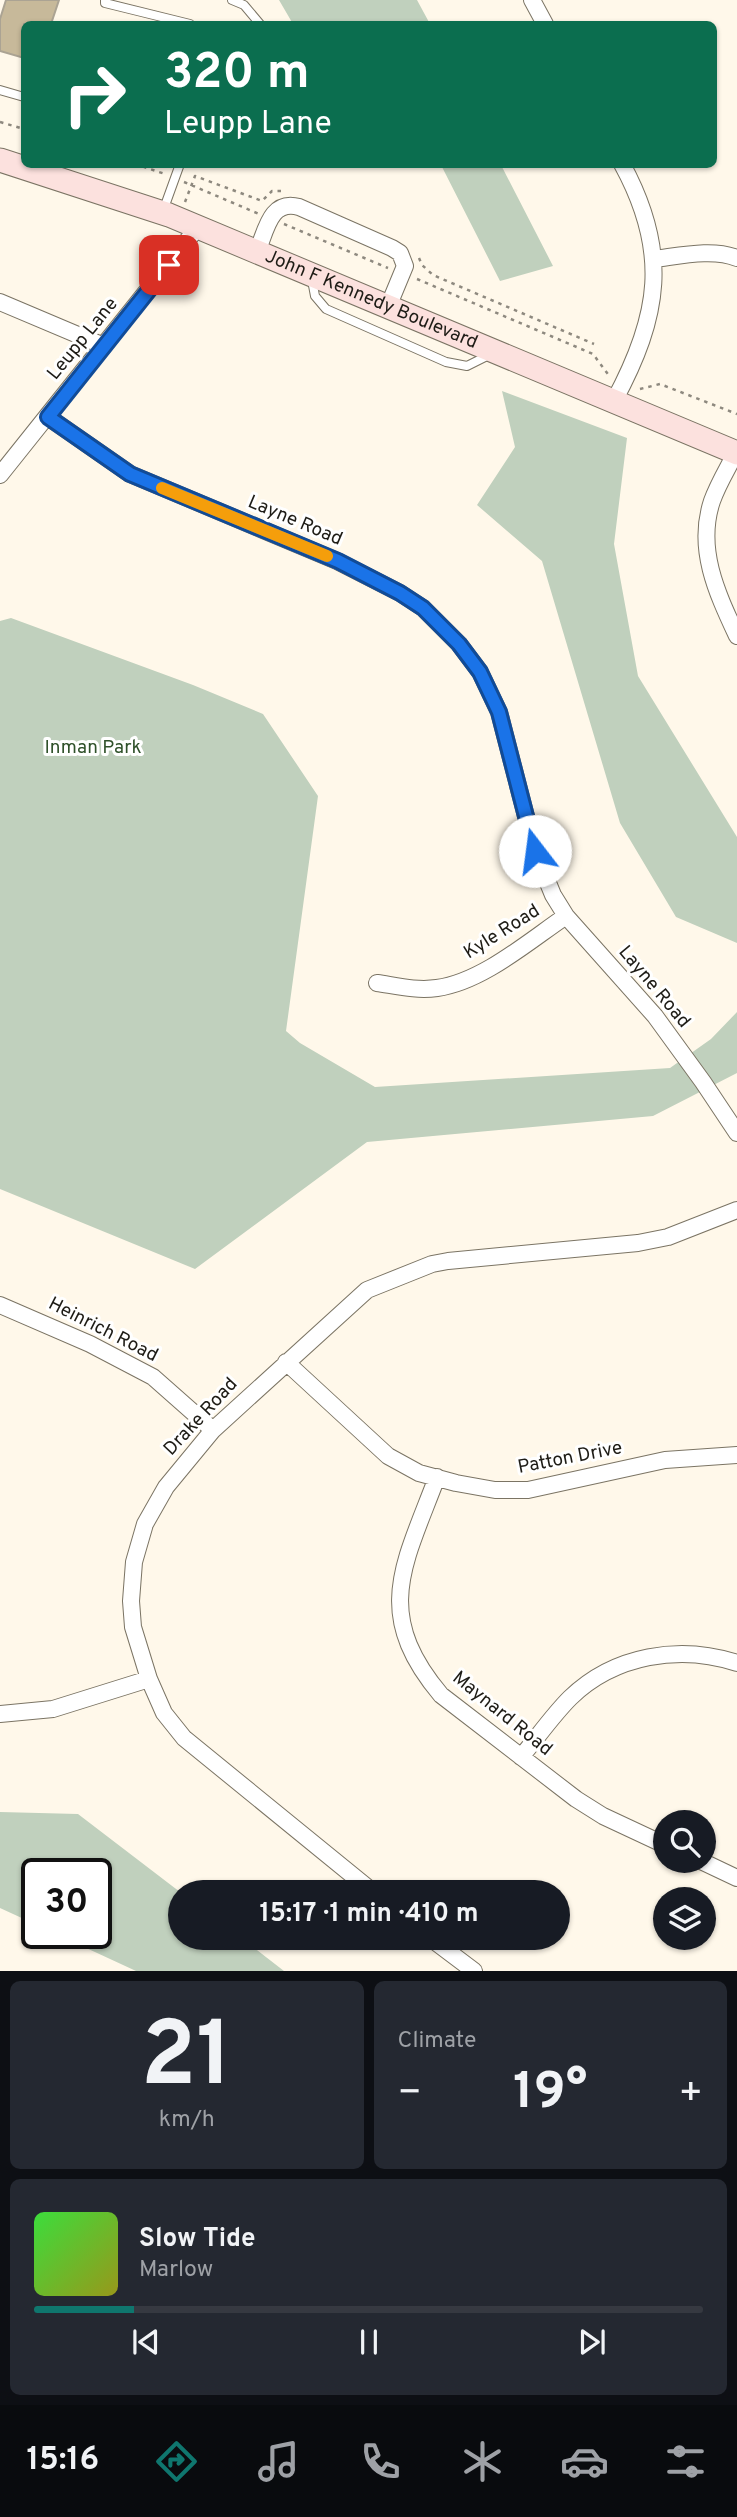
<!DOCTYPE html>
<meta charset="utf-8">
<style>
:root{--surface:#171b24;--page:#242831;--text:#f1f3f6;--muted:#9ea1a6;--line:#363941;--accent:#0f766e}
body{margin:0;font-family:Overpass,sans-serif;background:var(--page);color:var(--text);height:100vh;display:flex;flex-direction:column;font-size:26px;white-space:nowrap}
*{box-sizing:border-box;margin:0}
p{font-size:23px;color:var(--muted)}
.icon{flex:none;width:38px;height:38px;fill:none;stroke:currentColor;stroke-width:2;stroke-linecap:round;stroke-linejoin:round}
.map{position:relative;height:1971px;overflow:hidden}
.details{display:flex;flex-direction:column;gap:10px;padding:10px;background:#0d0f14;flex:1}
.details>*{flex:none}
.banner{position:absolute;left:21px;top:21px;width:696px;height:147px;border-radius:10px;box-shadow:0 2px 5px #0004;background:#0b6e4f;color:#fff;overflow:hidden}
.controls{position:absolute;left:653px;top:1810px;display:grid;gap:14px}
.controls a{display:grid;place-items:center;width:63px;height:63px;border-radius:50%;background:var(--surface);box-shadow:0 2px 5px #0004;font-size:35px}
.speed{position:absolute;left:21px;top:1858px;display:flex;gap:14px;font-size:35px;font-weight:700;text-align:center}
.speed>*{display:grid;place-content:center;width:91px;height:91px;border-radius:50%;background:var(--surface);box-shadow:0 2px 5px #0004;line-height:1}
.speed .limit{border:4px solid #111;border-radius:10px;background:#fff;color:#111}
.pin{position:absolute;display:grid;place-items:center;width:60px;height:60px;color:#fff;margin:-30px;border-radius:14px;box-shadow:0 4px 10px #0006}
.me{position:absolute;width:77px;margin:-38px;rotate:345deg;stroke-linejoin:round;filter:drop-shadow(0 0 5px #0008)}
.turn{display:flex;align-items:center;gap:24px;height:147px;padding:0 28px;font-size:32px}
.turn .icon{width:91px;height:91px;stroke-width:2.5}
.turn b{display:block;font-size:49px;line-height:60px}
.big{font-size:52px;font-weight:700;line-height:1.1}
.details .widget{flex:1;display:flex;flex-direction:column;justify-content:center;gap:10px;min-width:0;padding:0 24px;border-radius:10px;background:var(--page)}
.details .dial{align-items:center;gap:0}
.dial b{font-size:91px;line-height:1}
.song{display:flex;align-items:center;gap:21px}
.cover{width:84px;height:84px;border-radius:10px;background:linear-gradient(135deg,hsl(120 70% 55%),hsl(60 70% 35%))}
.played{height:7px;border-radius:4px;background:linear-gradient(90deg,var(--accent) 15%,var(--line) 15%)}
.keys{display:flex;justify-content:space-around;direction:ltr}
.heat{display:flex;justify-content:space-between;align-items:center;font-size:38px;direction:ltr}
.details .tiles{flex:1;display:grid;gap:10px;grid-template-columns:1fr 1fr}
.widget:last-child{grid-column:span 2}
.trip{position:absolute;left:168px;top:1880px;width:402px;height:70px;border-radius:35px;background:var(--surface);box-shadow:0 2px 5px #0004;font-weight:700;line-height:70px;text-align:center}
.dock{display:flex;height:112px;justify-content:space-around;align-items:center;background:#090b0e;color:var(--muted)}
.dock .icon{width:49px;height:49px}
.dock .active{color:var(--accent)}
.dock b{font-size:32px;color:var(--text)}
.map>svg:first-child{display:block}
.green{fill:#c0d0bd}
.building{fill:#c7b99a;stroke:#aba393;stroke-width:2}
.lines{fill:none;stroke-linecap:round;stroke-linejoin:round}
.lane-casing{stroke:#7b7464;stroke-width:10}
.street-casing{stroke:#7b7464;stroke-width:18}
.secondary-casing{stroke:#7b7464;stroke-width:25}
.path{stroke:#8e897f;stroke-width:2.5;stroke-dasharray:3.5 5;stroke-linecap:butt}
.lane{stroke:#fff;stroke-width:8}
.street{stroke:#fff;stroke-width:16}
.secondary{stroke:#fce1de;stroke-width:23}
.route-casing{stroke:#114b97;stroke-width:18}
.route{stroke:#1a73e8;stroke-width:12}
.slow{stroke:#f59e0b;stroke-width:12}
.labels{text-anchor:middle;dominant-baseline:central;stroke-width:6;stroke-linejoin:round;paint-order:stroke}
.street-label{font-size:19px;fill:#1e1c16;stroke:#fff}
.park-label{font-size:19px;fill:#2f512a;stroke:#fff}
</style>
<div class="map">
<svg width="737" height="1971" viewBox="0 0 737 1971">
<rect width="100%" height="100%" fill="#fff8ea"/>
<path class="green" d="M279 0H417L430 24H293Z
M441 165H501L553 266 500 281Z
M502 391 627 438 614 544 638 676 737 837V943L676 917 620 823 542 561 477 505 515 447Z
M11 618 193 685 263 714 318 796 286 1031 300 1043 375 1087 670 1068 711 1039 737 1012V1073L653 1116 367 1142 195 1269 0 1189V621Z
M0 1812 78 1814 180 1892V1937H240L284 1971H136L56 1934H96V1874H37V1925L0 1908Z"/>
<path class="building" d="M6 0H59L51 24H24V58L0 51V19Z"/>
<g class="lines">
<defs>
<path id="lane" d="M105 0V3L190 24
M232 0 244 5 260 24
M0 90 24 97
M163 211 180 164
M312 280 315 296 326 309 446 362 467 366 489 355"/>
<path id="street" d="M532 0 545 24
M257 252C266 231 270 199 299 207L392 248 400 253 405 266 388 307
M654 259C679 256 713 248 737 258
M0 302 104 346
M614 401C660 316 670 252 622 164
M48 417 130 474 337 561 400 593 423 608 459 644 480 672 499 712 535 851 553 895 566 916 655 1016 703 1082 737 1133
M736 452C728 468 718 484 712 501 696 549 717 593 737 636
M0 475 198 227
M377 983C397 986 417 991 437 988 482 982 529 941 566 916
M0 1305 90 1344 153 1377 213 1430
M286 1362 388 1456 419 1473 456 1483 495 1490H528L665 1460 737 1455
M437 1477C404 1565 372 1613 441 1695L576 1799 603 1816 665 1845
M0 1714 53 1709 149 1679
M521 1757C537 1738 552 1716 570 1698 614 1655 680 1644 737 1663
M699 1860 737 1878
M373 1892 184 1738 164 1713 149 1679 133 1627 131 1601 134 1562 145 1524 166 1487 213 1430 367 1290 432 1264 448 1261 638 1243 668 1237 737 1210
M429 1937 474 1971"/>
<g id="secondary">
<path id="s1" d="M0 160 169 215 737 453"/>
</g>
</defs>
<use href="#lane" class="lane-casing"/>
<use href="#street" class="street-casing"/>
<use href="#secondary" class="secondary-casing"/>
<path class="path" d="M0 122 24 129
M135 164 165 174
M184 182 259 214
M185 202 195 176 262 201 272 191H281
M284 224 388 268
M419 258 422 265 433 275 594 344
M417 279 593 354 610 377
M640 389 660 384 737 414"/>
<use href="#lane" class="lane"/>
<use href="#street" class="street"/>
<use href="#secondary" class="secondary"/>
</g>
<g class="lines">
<defs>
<path id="route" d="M169 265 48 417 130 474 338 561 400 593 423 608 459 644 480 672 499 712 535 851"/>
</defs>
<use href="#route" class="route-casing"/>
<use href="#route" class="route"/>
<path class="slow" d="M162 488 327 556"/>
</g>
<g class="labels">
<g class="street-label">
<text stroke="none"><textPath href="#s1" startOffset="397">John F Kennedy Boulevard</textPath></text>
<text transform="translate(83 339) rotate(-51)">Leupp Lane</text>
<text transform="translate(295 521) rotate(23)">Layne Road</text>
<text transform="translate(502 932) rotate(-32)">Kyle Road</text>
<text transform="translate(654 987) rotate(50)">Layne Road</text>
<text transform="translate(103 1330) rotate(27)">Heinrich Road</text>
<text transform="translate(201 1417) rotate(-47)">Drake Road</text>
<text transform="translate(570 1458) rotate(-11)">Patton Drive</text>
<text transform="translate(502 1714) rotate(39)">Maynard Road</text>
</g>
<g class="park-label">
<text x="93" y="748">Inman Park</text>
</g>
</g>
</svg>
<div class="controls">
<a><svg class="icon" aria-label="search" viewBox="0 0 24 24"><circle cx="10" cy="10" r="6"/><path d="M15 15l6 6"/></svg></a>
<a><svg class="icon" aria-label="layers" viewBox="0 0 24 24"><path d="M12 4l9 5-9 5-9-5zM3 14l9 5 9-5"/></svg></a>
</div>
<div class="speed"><div class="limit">30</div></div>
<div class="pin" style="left:169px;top:265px;background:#d93025"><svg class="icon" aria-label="arrive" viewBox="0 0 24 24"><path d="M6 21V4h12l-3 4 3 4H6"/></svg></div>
<svg class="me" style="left:535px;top:851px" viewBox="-20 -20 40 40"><circle r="19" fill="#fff"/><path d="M0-13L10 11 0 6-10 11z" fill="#1a73e8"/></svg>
<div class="trip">15:17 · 1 min · 410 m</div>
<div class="banner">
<div class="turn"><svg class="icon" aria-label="right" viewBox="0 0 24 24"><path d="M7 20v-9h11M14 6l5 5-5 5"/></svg><div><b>320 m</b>Leupp Lane</div></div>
</div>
</div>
<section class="details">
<div class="tiles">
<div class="widget dial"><b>21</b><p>km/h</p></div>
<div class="widget"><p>Climate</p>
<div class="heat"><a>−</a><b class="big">19°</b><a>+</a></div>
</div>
<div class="widget">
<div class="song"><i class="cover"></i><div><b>Slow Tide</b><p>Marlow</p></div></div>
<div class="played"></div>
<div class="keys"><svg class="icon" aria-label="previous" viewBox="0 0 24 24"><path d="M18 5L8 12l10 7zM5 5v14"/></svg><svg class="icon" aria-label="pause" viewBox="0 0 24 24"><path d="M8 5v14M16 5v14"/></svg><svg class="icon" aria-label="next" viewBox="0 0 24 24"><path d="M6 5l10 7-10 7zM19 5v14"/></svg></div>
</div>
</div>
</section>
<nav class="dock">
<b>15:16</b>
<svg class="icon active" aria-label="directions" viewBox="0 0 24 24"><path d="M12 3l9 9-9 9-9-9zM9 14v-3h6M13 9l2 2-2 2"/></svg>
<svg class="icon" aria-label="music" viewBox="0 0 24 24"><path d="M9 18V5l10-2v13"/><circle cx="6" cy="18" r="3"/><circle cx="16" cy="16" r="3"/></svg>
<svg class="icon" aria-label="phone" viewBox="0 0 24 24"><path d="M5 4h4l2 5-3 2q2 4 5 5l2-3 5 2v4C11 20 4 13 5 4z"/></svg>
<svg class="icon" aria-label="climate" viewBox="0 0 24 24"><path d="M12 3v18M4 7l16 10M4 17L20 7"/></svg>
<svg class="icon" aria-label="car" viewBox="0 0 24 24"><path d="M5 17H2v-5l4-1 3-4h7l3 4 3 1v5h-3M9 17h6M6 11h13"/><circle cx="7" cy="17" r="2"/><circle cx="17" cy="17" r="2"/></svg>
<svg class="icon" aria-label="filters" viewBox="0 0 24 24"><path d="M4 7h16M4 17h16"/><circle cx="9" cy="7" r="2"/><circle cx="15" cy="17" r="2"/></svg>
</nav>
